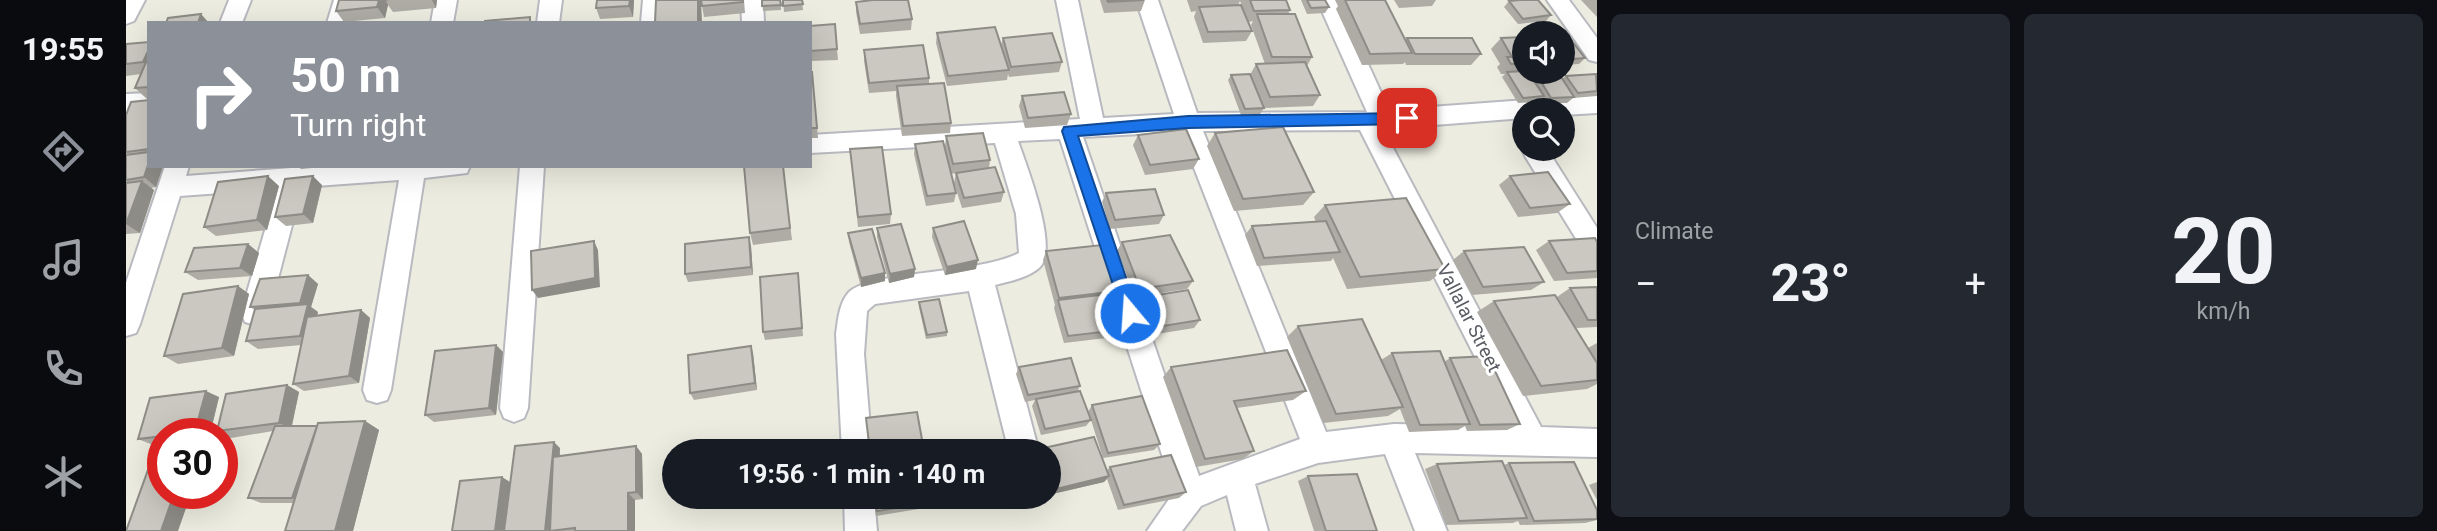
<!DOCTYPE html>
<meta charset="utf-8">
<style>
:root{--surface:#171b24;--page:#242831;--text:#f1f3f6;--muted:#9ea1a6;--accent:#8c9099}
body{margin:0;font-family:Roboto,sans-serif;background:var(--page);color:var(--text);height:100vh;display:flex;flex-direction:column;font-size:26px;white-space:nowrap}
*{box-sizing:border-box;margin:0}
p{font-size:23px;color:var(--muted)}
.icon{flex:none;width:38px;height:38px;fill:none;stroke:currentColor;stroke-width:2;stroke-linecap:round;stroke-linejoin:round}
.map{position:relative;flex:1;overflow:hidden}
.side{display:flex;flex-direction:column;gap:14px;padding:14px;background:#0d0f14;width:840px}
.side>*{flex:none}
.hud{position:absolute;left:21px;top:21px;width:665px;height:147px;border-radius:0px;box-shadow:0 7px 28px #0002;background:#8c9099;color:#fff;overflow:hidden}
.fabs{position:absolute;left:1386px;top:21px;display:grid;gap:14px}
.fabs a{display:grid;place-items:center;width:63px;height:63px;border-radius:50%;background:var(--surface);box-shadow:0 7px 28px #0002;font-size:35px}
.speed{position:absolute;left:21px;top:418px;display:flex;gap:14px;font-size:35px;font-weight:700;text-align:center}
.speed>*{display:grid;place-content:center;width:91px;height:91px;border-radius:50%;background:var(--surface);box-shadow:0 7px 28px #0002;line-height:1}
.speed .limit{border:10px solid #d22;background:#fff;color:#111}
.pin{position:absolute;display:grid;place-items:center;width:60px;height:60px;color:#fff;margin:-30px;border-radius:14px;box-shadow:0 4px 10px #0006}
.me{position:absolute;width:77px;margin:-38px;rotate:342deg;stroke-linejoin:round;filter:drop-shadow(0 0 5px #0008)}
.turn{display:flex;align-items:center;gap:24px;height:147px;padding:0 28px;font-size:32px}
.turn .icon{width:91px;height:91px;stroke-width:2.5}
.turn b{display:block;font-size:49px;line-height:60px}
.big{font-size:52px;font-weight:700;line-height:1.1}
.side .tile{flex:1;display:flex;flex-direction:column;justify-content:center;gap:10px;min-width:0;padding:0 24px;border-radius:10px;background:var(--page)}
.side .dial{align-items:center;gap:0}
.dial b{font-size:91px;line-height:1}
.heat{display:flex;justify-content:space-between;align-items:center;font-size:38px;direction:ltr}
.side .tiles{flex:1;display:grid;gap:14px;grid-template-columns:repeat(2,1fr)}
.trip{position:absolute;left:536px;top:439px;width:399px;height:70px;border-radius:35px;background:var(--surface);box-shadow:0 7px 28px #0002;font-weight:700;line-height:70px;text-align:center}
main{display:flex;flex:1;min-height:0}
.tab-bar{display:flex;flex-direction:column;width:126px;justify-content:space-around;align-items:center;background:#090b0e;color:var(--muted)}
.tab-bar .icon{width:49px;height:49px}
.tab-bar .on{color:var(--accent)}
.tab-bar b{font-size:32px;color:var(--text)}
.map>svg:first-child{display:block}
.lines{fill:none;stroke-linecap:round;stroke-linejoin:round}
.minor-casing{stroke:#b9bac0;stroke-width:4}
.minor{fill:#fff;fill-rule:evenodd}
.wall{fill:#aeaca5}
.shaded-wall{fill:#8d8c86}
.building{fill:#cac8c0;stroke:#8d8c86;stroke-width:2}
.route{fill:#1a73e8;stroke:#114b97;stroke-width:2}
.labels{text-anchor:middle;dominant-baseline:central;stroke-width:6;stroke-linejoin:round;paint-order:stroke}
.street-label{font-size:19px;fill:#595c62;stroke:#fff}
</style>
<main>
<nav class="tab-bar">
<b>19:55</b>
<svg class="icon on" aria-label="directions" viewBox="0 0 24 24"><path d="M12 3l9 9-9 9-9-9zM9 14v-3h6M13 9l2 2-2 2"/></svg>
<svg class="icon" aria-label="music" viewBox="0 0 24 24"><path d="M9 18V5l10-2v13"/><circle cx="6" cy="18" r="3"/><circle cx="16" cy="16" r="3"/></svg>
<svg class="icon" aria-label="phone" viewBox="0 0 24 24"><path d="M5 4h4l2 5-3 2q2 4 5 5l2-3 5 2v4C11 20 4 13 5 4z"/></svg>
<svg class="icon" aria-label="climate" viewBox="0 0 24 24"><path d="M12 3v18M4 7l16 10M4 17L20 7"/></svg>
</nav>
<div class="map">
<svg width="1471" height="531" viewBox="0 0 1471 531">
<rect width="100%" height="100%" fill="#edece0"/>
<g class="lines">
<defs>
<path id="minor" d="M0 0H19L8 21 0 24Z
M103 0H125L116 23H94Z
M208 0H230L223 23H201Z
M309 0H331L327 23H305Z
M414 0H436L433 23H411Z
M517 0H539L537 23H515Z
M615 0H637L638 23H616Z
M930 0H952L977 118 1048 114 1010 0H1032L1071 113 1241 112 1191 0H1213L1263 110 1471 95V113L1437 115V110H1398V118L1257 129 1415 427 1471 429V457L1289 453 1321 531H1289L1259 454 1192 463 1129 484 1142 531H1110L1101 495 1075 506 1056 531H1021L1048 492 934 139 892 141C900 165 933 247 914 267 904 277 882 282 869 285L913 452H883L843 291 749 304 741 311 738 354 746 452H716L710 334C712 320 713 303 723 292 745 271 853 274 893 253L890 214 869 143 684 153V135L954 119ZM1234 130 1384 426 1268 424 1200 432 1077 131ZM1054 132 1174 439 1073 476 957 137Z
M1421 0H1443L1471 38V62L1463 60Z
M23 93V111L0 112V94Z
M1398 145V149H1421L1471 228V261L1462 258 1399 156 1396 149Z
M39 166H63L60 176 192 166H344L341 173 298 178 265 390 261 400 251 403 241 400 237 390 273 180 176 187 143 313 139 322 129 325 119 322 115 313 151 189 54 196 14 324 10 333 0 336V283Z
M394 166H418L402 408 398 418 388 422 378 418 374 408Z
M718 497H748L751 531H719Z"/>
</defs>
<use href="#minor" class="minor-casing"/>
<use href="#minor" class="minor"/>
</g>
<path class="wall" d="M213 0H311L310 8 267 12 262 5 259 18 218 22 210 11Z
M508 0 507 17 474 19 470 8Z
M575 0H618L619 13 578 17Z
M636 0H655V10L637 11Z
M657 0H676L677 10 658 12Z
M974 0H1019L1015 11 978 13Z
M1061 0H1160L1164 10 1162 14 1186 57 1181 66 1194 95 1187 106 1138 108 1134 114 1115 115 1102 80 1105 75H1124L1130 64H1139L1125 25 1127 21 1123 22 1114 1 1112 5 1126 31 1120 41 1077 43 1068 17 1070 11 1065 12Z
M1175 0H1199L1203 7 1199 13 1181 14Z
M1209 0H1259L1279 41 1281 38 1355 54 1345 65H1280L1279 62 1277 64 1236 65 1210 9 1212 6Z
M1268 0H1310L1306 6 1273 8Z
M1455 0H1471V17Z
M1383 1 1425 15 1420 21 1392 24 1378 7Z
M730 2 786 19 785 30 734 34 730 12Z
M684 26 711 49 712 60 684 61Z
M811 33 875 45 877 38 936 62 933 72 883 77 882 74 881 80 821 86 810 43Z
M1398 37V72H1432L1436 79 1440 76 1471 75V96L1447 98 1441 103H1419L1416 98 1412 102 1392 103 1376 77 1379 74H1375L1371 67 1374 64 1365 49 1375 38Z
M1437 40 1459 58 1453 64 1437 65Z
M23 42V99H21L9 88 15 74 0 76V44Z
M738 50 803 78V84L825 123 824 133 776 136 770 96V91L743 93 738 61Z
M684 72H686L692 138H684Z
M896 96 945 114 941 125 899 128 893 106Z
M23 100V166H37L30 187 25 188 28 190 14 233 0 234V115Z
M1089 133 1188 192 1177 205 1108 211 1081 146Z
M1012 135 1073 159 1067 169 1019 175 1007 145Z
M820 136 864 160 863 168 878 192 875 202 836 208 828 183 830 173 825 174 830 193 828 202 800 206 788 154 789 144 819 146Z
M724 149 765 214 764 224 732 227Z
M172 166H208L175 169Z
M657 166 666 240 627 245 624 233Z
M1384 176 1444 204 1431 213 1392 217 1373 185Z
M196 185 187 223 160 226 149 217Z
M153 186 141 230 90 236 78 227Z
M980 193 1038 215 1033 224 984 229 976 202Z
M1199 205 1319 269 1304 281 1221 289 1207 258 1205 261 1131 266 1119 235 1126 226 1190 222 1188 217Z
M751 228 789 269 788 277 763 283 751 237Z
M807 228 850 269 819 275 806 237Z
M722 233 759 281 735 287 723 242Z
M1423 241 1471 242V278L1428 281 1410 250Z
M996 242 1067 281 1061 289 1009 297 991 251Z
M122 244 133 253 126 276 72 280 59 272Z
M625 246 627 275 562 282 559 274Z
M920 251 992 291 990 293 1002 329 997 336 938 343 928 308 929 305 917 260Z
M1338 251 1418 282 1405 290 1346 295 1327 260Z
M182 275 192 284 185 307 192 312 191 316 235 310 244 318 233 383 178 391 167 384 175 345 132 349 120 341 129 310 124 307Z
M673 282 677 336 639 340 637 332Z
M112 286 123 294 108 356 52 364 38 356Z
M1471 287V327L1450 328 1462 348 1471 343V384L1461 389 1397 396 1351 312 1368 301 1431 297 1444 288Z
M1019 297 1074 320 1068 328 1025 335 1014 305Z
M793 302 821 332V336L800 339 793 307Z
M1172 326 1255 360 1266 353 1318 362 1324 358 1394 424 1381 430 1341 431 1339 426 1332 430 1283 432 1274 409 1262 416 1197 423 1161 337Z
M370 345 377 352 370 415 308 422 299 415Z
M627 353 631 390 568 400 564 393Z
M893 367 954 386 951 392 962 412 966 405 1034 444 1028 450 977 458 965 420 960 426 915 435 906 406 909 400 899 402 890 374Z
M1045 367 1180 391 1167 400 1111 408 1128 451 1117 459 1070 467 1037 377Z
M161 385 173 392 166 426 191 427 239 421 253 430 227 531H159L168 503H135L122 498 147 431 105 438 91 431Z
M93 397 84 434H37V494L32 445H27L12 439Z
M740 418 797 445 796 449 809 452H743Z
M968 437 981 470 984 467 1045 455 1060 492 1053 498 992 510 981 479 978 482 922 495V452H911L913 449Z
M389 446 434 448V457L510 446 516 454 517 499 509 500V531H429Z
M1383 463 1471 510V520L1459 523 1394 525 1392 521 1387 523 1320 525 1299 469 1311 464 1378 465Z
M1182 476 1251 531H1188L1172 481Z
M1471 482V500L1463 485Z
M747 497H819V500L817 505 750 516Z
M828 497H883L830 508Z"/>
<path class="shaded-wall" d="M253 0H263L260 1 262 5 259 18 251 7Z
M306 0H311L310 8Z
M504 0H508L507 17 503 6Z
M572 0H575L576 23H572Z
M75 14 83 23H72Z
M23 49V68L17 62Z
M23 162V166H37L30 187 18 177Z
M142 176 153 186 141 230 131 220Z
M187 176 196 185 187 223 177 214Z
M16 181 28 190 14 233 0 224Z
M623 237 625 246 627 275 625 267Z
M468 241 472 250 474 287 412 298 406 290Z
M122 244 133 253 126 276 114 268Z
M852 260 850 269 819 275 821 267Z
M789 269 788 277 763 283 764 274Z
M759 273V281L735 287V278Z
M182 275 192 284 185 307 192 312 184 344 174 336 181 308 174 303Z
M112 286 123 294 108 356 96 348Z
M235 310 244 318 233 383 223 376Z
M370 345 377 352 370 415 363 408Z
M625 346 627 353 631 390 629 383Z
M161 385 173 392 165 429 153 423Z
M80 391 93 397 84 434H75L69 431Z
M239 421 253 430 227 531H209Z
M191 426 178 503 166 498Z
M428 442 434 448 427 531H419Z
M510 446 516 454 517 499 510 492Z
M983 476 978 482 922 495 926 490Z
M376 477 384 482 378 531H369Z
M502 493 509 500V531H502Z
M48 494H65L52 531H35Z"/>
<path class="building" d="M213 0H253L251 7 210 11Z
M471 0H504L503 6 470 8Z
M530 0H572V23H529Z
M575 0H617V2L576 6Z
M636 0H654L655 5 636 6Z
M657 0H676L677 4 657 6Z
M747 0H782L786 19 734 24 730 2Z
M981 0H1018L982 2Z
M1124 0H1160L1164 10 1128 11Z
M1181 0H1199L1203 7 1185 8Z
M1219 0H1259L1286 53 1244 54Z
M1394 0H1412L1425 15 1397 19 1383 1Z
M1115 5 1126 31 1082 32 1073 7Z
M75 14 72 23H40L42 18Z
M1131 14H1169L1186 57H1146Z
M404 17V23H359V21Z
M709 24 711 49 684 51V26Z
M869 27 883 70 822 76 811 33Z
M926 33 936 62 885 67 877 38Z
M1398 37V63L1385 64 1381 57H1386L1375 38Z
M1281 38H1346L1355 54H1289Z
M1437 40H1445L1459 58 1437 60Z
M23 42V49L17 62 0 64V44Z
M797 45 803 78 743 83 738 50Z
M23 55V87L9 88Z
M1179 62 1194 95 1144 97 1130 64Z
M1398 71V72H1402L1418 96 1397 98 1381 72Z
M684 72H686L691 128H684Z
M1409 72H1432L1448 97 1425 98Z
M1124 74 1138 108 1119 109 1105 75Z
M1470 74 1471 91 1452 93 1440 76Z
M818 83 825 123 777 126 771 86Z
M938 92 945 114 902 118 896 96Z
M23 100V149L0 152V115L5 102Z
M1157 127 1188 192 1117 199 1089 133Z
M1060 129 1073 159 1024 165 1012 135Z
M857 133 864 160 827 164 820 136Z
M817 141 830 193 801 196 789 144Z
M756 147 765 214 732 217 724 149Z
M23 152V162L18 177 0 180V155Z
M618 166H657L664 228 624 233Z
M869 167 878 192 838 198 830 173Z
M1422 172 1444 204 1404 208 1384 176Z
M142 176 131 220 78 227 92 182Z
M187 176 177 214 149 217 159 179Z
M16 181 0 224V183Z
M1029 189 1038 215 989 220 980 193Z
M1280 198 1319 269 1234 277 1199 205Z
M838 221 852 260 821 267 807 228Z
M1200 221 1214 252 1138 258 1126 226Z
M775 224 789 269 764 274 751 228Z
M746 229 759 273 735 278 722 233Z
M1044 235 1067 281 1014 289 996 242Z
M623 237 625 267 559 274V244Z
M1469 238 1471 242V271L1441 273 1423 241Z
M468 241 469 278 406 290 405 251Z
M122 244 114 268 59 272 68 248Z
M976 245 992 291 933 298 920 251Z
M1398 247 1418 282 1357 287 1338 251Z
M672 273 676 328 637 332 634 277Z
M182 275 174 303 124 307 134 279Z
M112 286 96 348 38 356 57 294Z
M1471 287V320H1462L1444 288Z
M1062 290 1074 320 1031 327 1019 297Z
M990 293 1002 329 942 336 932 300Z
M1429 295 1471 363V380L1415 386 1368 301Z
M813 299 821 332 801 335 793 302Z
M182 304 174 336 120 341 129 309Z
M235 310 223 376 167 384 181 317Z
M1236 319 1277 407 1210 414 1172 326Z
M370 345 363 408 299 415 309 351Z
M625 346 629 383 564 393 562 355Z
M1161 350 1180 391 1108 401 1128 451 1079 459 1045 367Z
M1314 351 1344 424 1294 425 1266 353Z
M1362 356 1394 424 1354 425 1324 358Z
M945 358 954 386 902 395 893 367Z
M161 385 153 423 91 431 100 394Z
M80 391 69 431 50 434H37V436L12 439 24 398Z
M954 391 965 420 919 429 910 399Z
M1016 396 1034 444 982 453 966 405Z
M791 412 797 445 744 452 740 418Z
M239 421 209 531H159L192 423Z
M149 426H191L166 498H122Z
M968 437 983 476 926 490 922 478V452H913V449Z
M32 442H37V494H48L35 531H0Z
M428 442 419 531H378L389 446Z
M510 446V492L502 493V531H449V528L424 531 427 457Z
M808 447 809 452H779Z
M1045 455 1060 492 998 505 984 467Z
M1376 461 1401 518 1333 521 1311 464Z
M1448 462 1471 510V519L1408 521 1383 463Z
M1231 474 1251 531H1200L1182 476Z
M376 477 369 531H326L334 481Z
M748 497H819V500L751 511Z
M831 497H861L832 503Z"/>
<path class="route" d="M1281 113 1288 118 1281 124 1062 128 952 136 1012 313 1009 318H998L936 131 938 127 1062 116Z"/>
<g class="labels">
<g class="street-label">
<text transform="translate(1343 318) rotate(63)">Vallalar Street</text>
</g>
</g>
</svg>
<div class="fabs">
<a><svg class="icon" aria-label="sound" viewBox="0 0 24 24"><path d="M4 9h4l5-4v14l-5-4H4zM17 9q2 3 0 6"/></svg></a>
<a><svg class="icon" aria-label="search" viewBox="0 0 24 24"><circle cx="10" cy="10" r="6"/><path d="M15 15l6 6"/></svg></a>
</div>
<div class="speed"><div class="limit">30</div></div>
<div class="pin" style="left:1281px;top:118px;background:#d93025"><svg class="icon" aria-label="arrive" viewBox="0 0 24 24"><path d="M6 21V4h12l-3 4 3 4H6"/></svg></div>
<svg class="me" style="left:1004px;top:313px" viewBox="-20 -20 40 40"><circle r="17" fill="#1a73e8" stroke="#fff" stroke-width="3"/><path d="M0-11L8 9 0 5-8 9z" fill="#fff"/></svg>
<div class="trip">19:56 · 1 min · 140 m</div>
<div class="hud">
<div class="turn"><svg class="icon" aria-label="right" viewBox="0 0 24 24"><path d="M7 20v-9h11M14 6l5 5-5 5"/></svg><div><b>50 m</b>Turn right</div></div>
</div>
</div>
<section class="side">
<div class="tiles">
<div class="tile"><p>Climate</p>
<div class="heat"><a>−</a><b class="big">23°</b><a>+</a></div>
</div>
<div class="tile dial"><b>20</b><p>km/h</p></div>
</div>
</section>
</main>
